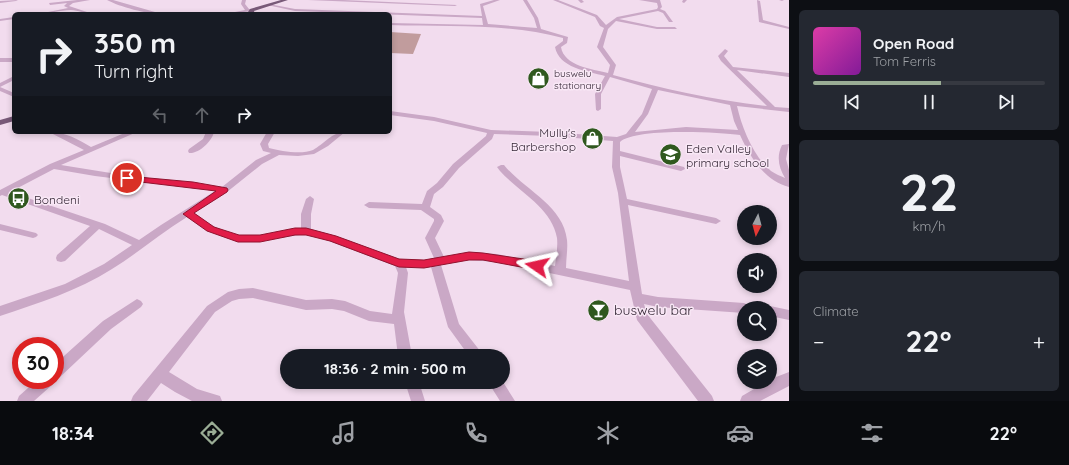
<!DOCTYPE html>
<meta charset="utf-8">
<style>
:root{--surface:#171b24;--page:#242831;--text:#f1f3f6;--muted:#9ea1a6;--line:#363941;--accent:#9aad95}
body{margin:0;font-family:Quicksand,sans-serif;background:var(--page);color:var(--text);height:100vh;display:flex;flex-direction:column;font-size:15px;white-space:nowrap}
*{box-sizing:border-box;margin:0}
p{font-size:13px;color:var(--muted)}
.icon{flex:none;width:22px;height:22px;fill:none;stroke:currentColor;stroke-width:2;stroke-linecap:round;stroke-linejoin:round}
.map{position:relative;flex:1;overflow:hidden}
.side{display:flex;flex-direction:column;gap:10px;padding:10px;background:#0d0f14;width:280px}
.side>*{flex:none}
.banner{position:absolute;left:12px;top:12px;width:380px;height:122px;border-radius:6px;box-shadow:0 2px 6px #0003;background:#171b24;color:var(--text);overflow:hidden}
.needle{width:26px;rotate:186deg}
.fabs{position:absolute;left:737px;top:205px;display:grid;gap:8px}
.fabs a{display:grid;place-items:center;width:40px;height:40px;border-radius:50%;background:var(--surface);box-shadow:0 2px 6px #0003;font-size:20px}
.speed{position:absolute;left:12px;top:337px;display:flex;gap:8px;font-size:20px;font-weight:700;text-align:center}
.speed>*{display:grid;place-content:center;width:52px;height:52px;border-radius:50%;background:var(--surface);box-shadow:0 2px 6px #0003;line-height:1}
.speed .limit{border:6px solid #d22;background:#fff;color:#111}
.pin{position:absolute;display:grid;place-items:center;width:34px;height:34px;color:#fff;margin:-17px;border:2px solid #fff;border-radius:50%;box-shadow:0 1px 4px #0007}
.me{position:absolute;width:44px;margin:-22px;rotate:281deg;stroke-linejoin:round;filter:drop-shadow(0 0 3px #0008)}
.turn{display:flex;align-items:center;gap:14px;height:84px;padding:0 16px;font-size:18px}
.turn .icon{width:52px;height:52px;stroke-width:2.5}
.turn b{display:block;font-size:28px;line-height:34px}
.lanes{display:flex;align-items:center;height:38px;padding:0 16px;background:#0003;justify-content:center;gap:20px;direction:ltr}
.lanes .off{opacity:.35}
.big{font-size:30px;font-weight:700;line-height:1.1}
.side .tile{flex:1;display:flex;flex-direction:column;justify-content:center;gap:6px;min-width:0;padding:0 14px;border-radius:6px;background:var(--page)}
.side .dial{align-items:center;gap:0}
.dial b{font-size:52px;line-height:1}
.song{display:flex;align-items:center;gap:12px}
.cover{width:48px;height:48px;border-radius:6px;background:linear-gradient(135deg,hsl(320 70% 55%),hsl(290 70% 35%))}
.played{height:4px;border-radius:2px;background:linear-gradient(90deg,var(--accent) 55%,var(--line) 55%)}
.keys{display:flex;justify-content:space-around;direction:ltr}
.heat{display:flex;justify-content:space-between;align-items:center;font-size:22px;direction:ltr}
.trip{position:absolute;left:280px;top:349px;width:230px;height:40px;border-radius:20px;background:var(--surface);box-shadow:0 2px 6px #0003;font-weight:700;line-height:40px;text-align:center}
.dock{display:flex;height:64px;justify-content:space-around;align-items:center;background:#090b0e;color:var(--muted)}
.dock .icon{width:28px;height:28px}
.dock .on{color:var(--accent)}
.dock b{font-size:18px;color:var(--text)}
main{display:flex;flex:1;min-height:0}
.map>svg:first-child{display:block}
.green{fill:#c19c9d}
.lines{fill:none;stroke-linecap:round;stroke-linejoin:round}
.minor{fill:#caa8c6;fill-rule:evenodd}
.major{fill:#785978;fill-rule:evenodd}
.route{fill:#e11d48;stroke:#92132f}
.labels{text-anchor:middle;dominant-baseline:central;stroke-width:3;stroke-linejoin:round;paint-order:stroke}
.far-poi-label{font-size:10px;fill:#362837;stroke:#f9e8f6;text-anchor:start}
.poi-label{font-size:12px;fill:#362837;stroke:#f9e8f6;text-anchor:start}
.near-poi-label{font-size:14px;fill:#362837;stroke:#f9e8f6;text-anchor:start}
</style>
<main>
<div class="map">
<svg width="789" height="401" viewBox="0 0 789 401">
<rect width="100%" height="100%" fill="#f2dcee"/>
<path class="green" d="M390 32 421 34 413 54 390 53Z"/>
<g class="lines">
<path class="minor" d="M18 0 16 1 0 3V1Z
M77 0H90L73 3 69 6 93 14C85 14 78 10 71 10 60 10 49 14 38 14L68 8 64 6 67 3 50 5 49 3Z
M107 0H113L162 14C147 14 120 7 107 0Z
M242 0H246L245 4 249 9H253V11L225 14 245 10 241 4Z
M308 0H343L457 5 455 6Z
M494 0H500L483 6 488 24 537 28 534 18 523 0H527L538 18 541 29 568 37 567 43 561 47C564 66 592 69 608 73L610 65 597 47 604 28 600 26 595 17 553 0H558L597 15 606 25 617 17 657 9 658 7 657 3 639 0H660L662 7 660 9 665 11 673 22H669L663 13 658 11 619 19 657 27H675L677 29H657L616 21 608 29 603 47 616 65 613 75C664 89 714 100 767 106L721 61 718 56 725 49 728 51 724 56 733 67 789 73V77L737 70 775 107 789 108V112L737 106C742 128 753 156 771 171 775 174 781 176 785 178 779 168 776 157 782 145L789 144 786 159 789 170V187C764 180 750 157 740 135 717 132 635 128 620 142V151L684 167 685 169 681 171 620 156V167L627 199 716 218 721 221 716 224 628 205 642 294 658 297 744 303 748 305 750 308H744V313L658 307 644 304 647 314 712 396 714 401H698L637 320 630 290 497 262 469 260 441 265 459 324 484 356H469L448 327 431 267 424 268 406 267 408 273 404 312 412 356H398L394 324 369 321 344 311 332 309 306 310 253 298 239 299 232 301 215 312 169 372 197 389 220 396 222 401H192L175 392 161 383 147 401H131L133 396 207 306 228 292 239 289 253 288 306 300 332 299 345 301 370 311 392 314 398 273 395 266 329 241 306 234 260 241 238 242 208 231 187 217C161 233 138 253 112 269 78 291 38 303 0 316V306L65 284 104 264 132 245 99 229 65 261 61 262 57 261 56 258 57 255 90 226 2 195 0 196V190L50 164 84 150 49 132C66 132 77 139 91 147L127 132H137L61 165 117 174 222 187 256 160 271 153 263 151 260 144 267 132H275L268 144 269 148C281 151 301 155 313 150 324 144 332 132 345 132L328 146 314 154 298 156 279 155 262 164 227 192 194 213C207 222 222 233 239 235 258 238 282 230 301 228V214L306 199 310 196 314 199 311 214V229L336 236 400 259 424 260 434 258 425 238 434 221V219L421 210 369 208 364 205 369 202 422 204 427 191 437 183 453 164 486 136 487 133 434 121 390 115V111L434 117 491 130 550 132 617 137 626 134 642 114 652 89 610 77 601 94V109L598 111 596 110 595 94 605 76C587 71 559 68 555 47L563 41V38C507 23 448 27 390 25V23L483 25 482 18 295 11 267 5 269 4 295 9 482 16 480 4ZM658 90 730 105 734 121 738 130 686 127 635 132 648 114ZM494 134 550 136 613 141 612 167 618 193 629 281 566 268C566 259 568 249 567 240 563 205 524 190 504 165H501L497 167 500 171C519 192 552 208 557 238 558 247 556 257 555 266L497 254 469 252 444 257 435 238 444 221 441 215 430 207 434 194 443 187 459 168 492 139ZM54 169 95 176 215 191 161 225 139 240 105 224 10 192Z
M578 0H582L584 2 581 3Z
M683 0H687L684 3 682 2Z
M757 0 760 1 763 20 789 27V29L759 22Z
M779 0H784L782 1Z
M14 17V19L0 21V19Z
M0 58H14V62H0Z
M14 76V80L0 87V83Z
M0 87 14 93V97L0 91Z
M206 132H214C212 141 199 154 189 153L188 151 189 149 203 139Z
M0 224 36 233 38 235 36 237 33 238 0 230Z
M137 299 141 301 143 304 141 307 111 329 60 377 55 379V364L103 321Z
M770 306 789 310V320L770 316V308H766Z
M789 372V386L760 401H740L742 396 766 382H770L771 379Z
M37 380H54L52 385 34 401H17L19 396Z
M405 382H419L425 401H411Z
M488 382H503L515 401H500Z"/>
<path class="major" d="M281 0H288L254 11 255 14H250L248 12 250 9Z
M14 116V121L0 125V120Z"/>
</g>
<path class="route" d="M127 176 193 182 227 188 228 190 227 192 194 213 214 227 239 235H260L295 228H306L336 236 399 259 424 260 469 252 483 253 537 261 541 263 543 266 541 268 537 270 483 260H469L424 268 399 267 330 241 306 235H295L260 242H238L207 231 183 214 216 191 124 180 123 178 124 177Z"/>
<defs>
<symbol id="shop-disc" viewBox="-11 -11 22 22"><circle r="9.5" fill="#2f581e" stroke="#f9e8f6"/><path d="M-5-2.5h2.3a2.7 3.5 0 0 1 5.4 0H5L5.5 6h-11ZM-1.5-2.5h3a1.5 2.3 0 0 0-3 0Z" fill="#fff"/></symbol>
<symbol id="school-disc" viewBox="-11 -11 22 22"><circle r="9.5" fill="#2f581e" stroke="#f9e8f6"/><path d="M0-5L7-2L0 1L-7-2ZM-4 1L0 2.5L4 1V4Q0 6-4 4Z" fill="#fff"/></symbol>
<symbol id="bus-disc" viewBox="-11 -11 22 22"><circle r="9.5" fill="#2f581e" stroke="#f9e8f6"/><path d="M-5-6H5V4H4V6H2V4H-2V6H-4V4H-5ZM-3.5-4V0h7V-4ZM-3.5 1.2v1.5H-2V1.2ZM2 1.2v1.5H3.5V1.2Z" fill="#fff"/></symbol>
<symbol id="bar-disc" viewBox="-11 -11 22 22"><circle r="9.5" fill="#2f581e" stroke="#f9e8f6"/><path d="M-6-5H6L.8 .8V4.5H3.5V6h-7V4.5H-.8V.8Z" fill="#fff"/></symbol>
</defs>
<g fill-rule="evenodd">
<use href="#shop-disc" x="526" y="66" width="25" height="25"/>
<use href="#shop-disc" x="580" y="126" width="25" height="25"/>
<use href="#school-disc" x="658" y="142" width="25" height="25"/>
<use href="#bus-disc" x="6" y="186" width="25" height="25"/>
<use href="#bar-disc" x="586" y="298" width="25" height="25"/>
</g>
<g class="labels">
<g class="far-poi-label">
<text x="554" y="73">buswelu<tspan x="554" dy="12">stationary</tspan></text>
</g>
<g class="poi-label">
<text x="576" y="132" text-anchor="end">Mully's<tspan x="576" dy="14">Barbershop</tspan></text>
<text x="686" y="148">Eden Valley<tspan x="686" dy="14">primary school</tspan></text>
<text x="34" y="199">Bondeni</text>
</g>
<g class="near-poi-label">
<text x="614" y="310">buswelu bar</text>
</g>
</g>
</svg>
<div class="fabs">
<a><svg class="needle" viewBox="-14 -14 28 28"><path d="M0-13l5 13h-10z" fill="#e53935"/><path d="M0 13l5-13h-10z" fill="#9ea1a6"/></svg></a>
<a><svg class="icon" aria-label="sound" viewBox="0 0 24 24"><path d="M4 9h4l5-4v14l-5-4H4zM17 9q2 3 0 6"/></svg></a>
<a><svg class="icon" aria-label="search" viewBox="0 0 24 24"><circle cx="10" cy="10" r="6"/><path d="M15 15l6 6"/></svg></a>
<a><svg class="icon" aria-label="layers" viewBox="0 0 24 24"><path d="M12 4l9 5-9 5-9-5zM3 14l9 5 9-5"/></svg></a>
</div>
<div class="speed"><div class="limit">30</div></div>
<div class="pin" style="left:127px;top:178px;background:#d93025"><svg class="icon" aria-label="arrive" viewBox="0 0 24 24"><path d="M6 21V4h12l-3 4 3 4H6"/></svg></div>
<svg class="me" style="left:537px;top:266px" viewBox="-20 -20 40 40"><path d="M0-17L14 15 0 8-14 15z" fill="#e11d48" stroke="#fff" stroke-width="4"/></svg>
<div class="trip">18:36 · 2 min · 500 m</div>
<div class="banner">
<div class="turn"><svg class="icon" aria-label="right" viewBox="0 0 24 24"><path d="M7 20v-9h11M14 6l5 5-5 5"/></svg><div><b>350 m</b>Turn right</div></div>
<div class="lanes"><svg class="icon off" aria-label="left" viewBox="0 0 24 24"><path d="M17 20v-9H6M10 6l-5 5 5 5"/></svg><svg class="icon off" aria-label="ahead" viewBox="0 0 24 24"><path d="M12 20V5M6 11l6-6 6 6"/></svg><svg class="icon" aria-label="right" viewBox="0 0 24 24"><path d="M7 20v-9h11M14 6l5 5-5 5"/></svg></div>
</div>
</div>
<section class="side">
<div class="tile">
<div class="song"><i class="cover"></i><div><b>Open Road</b><p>Tom Ferris</p></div></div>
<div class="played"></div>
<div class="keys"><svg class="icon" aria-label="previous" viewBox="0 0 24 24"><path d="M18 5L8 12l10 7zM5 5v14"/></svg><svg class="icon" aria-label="pause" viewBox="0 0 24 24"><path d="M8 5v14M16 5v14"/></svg><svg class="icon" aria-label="next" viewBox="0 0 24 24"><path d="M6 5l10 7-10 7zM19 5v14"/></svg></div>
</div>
<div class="tile dial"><b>22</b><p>km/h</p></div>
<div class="tile"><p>Climate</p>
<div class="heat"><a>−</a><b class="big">22°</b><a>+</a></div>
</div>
</section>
</main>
<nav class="dock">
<b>18:34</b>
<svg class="icon on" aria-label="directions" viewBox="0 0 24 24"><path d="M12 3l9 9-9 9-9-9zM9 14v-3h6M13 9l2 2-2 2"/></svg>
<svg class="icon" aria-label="music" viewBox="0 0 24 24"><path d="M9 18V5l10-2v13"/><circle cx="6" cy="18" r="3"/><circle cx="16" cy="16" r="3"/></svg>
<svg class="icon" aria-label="phone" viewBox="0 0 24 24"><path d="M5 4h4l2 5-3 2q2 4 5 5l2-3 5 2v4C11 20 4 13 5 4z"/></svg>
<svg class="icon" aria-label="climate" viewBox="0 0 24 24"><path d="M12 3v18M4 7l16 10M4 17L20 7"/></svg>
<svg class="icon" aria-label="car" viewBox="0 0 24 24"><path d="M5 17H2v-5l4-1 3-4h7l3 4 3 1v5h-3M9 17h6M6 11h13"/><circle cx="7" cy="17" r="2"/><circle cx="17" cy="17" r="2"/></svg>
<svg class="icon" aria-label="filters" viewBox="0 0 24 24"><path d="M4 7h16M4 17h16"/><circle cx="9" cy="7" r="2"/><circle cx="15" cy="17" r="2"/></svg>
<b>22°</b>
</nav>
